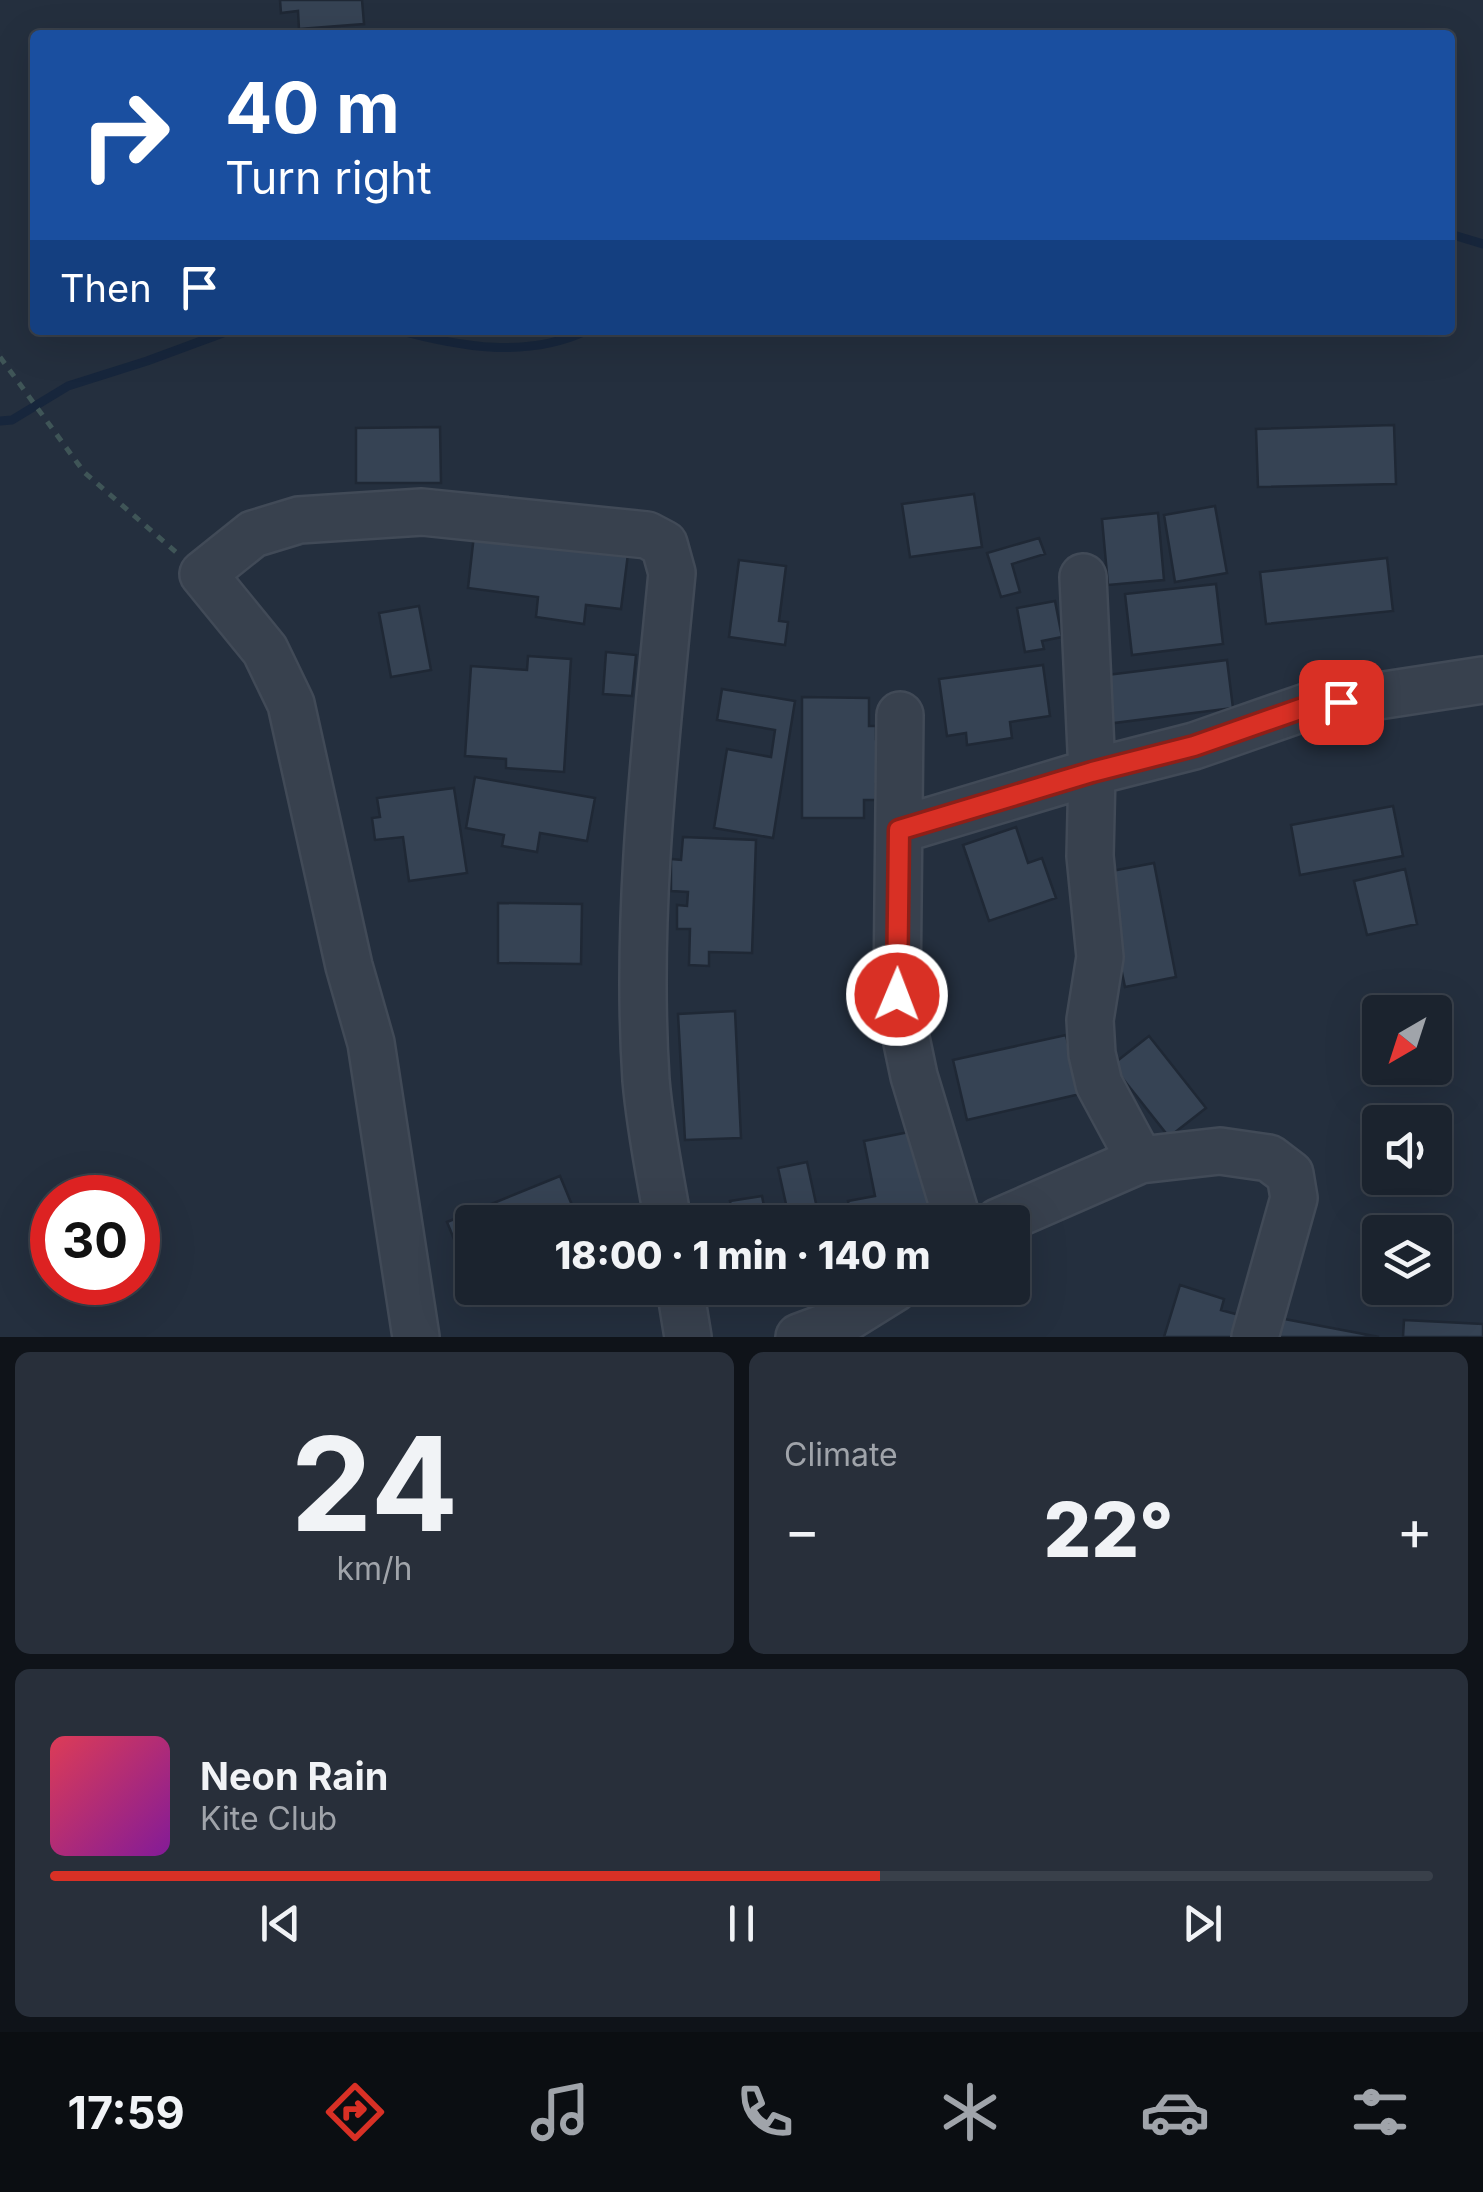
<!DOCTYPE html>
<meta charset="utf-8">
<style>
:root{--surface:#1b232e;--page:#282f3a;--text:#f1f3f6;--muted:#a0a4aa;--line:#39404a;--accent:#d93025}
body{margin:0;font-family:Inter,sans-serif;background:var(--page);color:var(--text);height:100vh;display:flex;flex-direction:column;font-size:38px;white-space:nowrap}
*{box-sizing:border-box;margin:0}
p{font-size:32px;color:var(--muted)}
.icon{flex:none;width:55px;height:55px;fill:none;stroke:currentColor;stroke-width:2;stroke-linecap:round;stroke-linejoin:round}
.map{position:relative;height:1337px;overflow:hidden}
.sheet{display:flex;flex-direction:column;gap:15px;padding:15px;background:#0f1319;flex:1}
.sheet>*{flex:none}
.hud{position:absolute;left:30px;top:30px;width:1425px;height:305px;border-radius:10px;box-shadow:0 10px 40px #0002,0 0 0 2px var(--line);background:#1a4fa0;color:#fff;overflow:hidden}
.needle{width:65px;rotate:219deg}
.buttons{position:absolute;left:1362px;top:995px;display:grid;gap:20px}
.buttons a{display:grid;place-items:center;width:90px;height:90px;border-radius:10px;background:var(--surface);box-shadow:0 10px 40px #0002,0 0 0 2px var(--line);font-size:50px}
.speed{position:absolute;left:30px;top:1175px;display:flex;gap:20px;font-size:50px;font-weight:700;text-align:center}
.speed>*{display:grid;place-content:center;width:130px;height:130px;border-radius:50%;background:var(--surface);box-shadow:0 10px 40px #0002,0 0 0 2px var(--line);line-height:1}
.speed .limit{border:15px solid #d22;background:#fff;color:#111}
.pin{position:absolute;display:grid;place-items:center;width:85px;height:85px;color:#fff;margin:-42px;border-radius:20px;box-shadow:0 5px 15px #0006}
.me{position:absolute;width:110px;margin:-55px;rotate:1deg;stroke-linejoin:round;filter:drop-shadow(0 0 8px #0008)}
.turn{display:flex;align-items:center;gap:35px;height:210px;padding:0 30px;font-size:45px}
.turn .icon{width:130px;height:130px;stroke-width:2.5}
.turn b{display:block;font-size:70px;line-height:85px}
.then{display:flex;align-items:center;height:95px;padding:0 30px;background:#0003;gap:20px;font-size:38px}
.big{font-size:75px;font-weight:800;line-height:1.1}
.sheet .widget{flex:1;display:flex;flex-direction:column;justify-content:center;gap:15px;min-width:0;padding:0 35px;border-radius:15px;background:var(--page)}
.sheet .dial{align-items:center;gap:0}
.dial b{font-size:130px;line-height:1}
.song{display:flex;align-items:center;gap:30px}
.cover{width:120px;height:120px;border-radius:15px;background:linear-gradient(135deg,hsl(350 70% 55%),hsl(290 70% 35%))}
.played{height:10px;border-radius:5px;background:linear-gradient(90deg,var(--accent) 60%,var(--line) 60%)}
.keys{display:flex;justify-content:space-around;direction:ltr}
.heat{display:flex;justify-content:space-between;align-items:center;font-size:55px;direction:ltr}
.sheet .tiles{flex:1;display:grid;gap:15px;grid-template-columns:1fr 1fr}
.widget:last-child{grid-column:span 2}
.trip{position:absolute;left:455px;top:1205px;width:575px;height:100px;border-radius:10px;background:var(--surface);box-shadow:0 10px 40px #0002,0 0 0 2px var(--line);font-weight:800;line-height:100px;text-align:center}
.tabs{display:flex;height:160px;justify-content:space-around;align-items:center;background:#0b0e12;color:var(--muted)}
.tabs .icon{width:70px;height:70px}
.tabs .on{color:var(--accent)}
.tabs b{font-size:45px;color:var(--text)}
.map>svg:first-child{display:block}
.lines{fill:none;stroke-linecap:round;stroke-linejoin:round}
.stream{stroke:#17263c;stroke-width:9}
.building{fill:#364354;stroke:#1f2835;stroke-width:2.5}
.minor-casing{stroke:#414a57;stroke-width:50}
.path{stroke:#3f5557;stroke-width:5;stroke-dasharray:8 8;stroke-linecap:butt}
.minor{stroke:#38414e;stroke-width:45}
.route-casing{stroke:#8d1f18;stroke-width:25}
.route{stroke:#d93025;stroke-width:18}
</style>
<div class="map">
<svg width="1483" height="1337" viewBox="0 0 1483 1337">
<rect width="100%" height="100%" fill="#242f3e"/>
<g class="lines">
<path class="stream" d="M1450 234 1483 244
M398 330C460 347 527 359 588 330
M0 421 12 420 68 386 147 361 231 330"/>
</g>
<path class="building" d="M280 0H362L364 24 299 29 298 11 281 13Z
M1394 425 1396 484 1258 487 1256 429Z
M440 427 441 483H356V428Z
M974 494 982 547 910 557 902 504Z
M1215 506 1227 573 1175 582 1164 515Z
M1158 513 1164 580 1108 585 1102 519Z
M475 526 629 546 621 609 586 605 584 624 536 617 538 597 468 588Z
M1039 538 1045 554 1012 564 1020 592 1001 597 987 553Z
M1387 558 1393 611 1266 624 1260 572Z
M739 560 786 566 779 621 788 622 785 645 729 637Z
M1216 584 1223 644 1132 655 1125 594Z
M1055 601 1062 637 1042 641 1044 649 1025 652 1017 608Z
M419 606 431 670 391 677 379 613Z
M606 652 636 655 632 696 603 694Z
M528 656 571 659 564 772 506 768V759L465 756 471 666 527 670Z
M1227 660 1233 708 1106 724 1099 676Z
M1043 665 1050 716 1010 722 1012 738 967 745 966 733 947 736 939 679Z
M722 689 795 701 773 838 714 828 727 749 771 757 775 730 717 720Z
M802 697 869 698V726H876V739H890V784H876V800H864V818H802Z
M475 777 595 798 587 841 540 833 537 852 502 846 504 835 466 828Z
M454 788 467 873 409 881 403 837 375 840 372 818 380 817 377 798Z
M1393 806 1403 856 1300 875 1291 825Z
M1016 827 1028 863 1042 858 1056 898 989 921 963 845Z
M683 837 756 840 752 953 709 952V966L689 965 690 929H677V905L687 906 688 892 671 891V859L681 860Z
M1154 863 1176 977 1125 987 1101 873Z
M1405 869 1417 924 1367 935 1354 881Z
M498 903 582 904 581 964 498 963Z
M735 1011 741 1138 685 1140 678 1014Z
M1066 1035 1080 1094 967 1120 953 1060Z
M1149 1036 1206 1108 1169 1137 1112 1065Z
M914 1131 933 1222H853L848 1201 875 1196 864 1141Z
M807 1162 820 1222H790L778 1168Z
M560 1176 579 1222H472V1269L467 1271 447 1222Z
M762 1196 767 1222H714L734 1219 730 1201Z
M1180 1285 1224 1299 1221 1310 1243 1316 1237 1337H1164Z
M1274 1317 1379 1337H1270Z
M1404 1320 1483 1324V1337H1403Z"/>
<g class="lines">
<defs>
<path id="minor" d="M1083 577 1092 772 1090 856 1100 957 1090 1020 1092 1054 1099 1084 1140 1160
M900 715 897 995 914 1076 958 1222
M899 830 1092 772 1194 746 1306 707 1483 680
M998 1222 1140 1160 1220 1151 1269 1158 1290 1174 1294 1198 1255 1337
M680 1288 688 1337
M416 1337 371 1043 349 966 291 704 265 650 203 574 253 534 299 520 422 512 647 535 664 544 672 573C656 740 635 912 646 1080 650 1128 660 1175 668 1222
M799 1337 842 1321 895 1288"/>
</defs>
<use href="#minor" class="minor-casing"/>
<path class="path" d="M0 357 84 472 177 553"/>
<use href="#minor" class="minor"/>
</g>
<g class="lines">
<defs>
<path id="route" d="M897 995 899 830 1092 772 1194 746 1306 707 1341 702"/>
</defs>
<use href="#route" class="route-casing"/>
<use href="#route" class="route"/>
</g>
</svg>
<div class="buttons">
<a><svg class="needle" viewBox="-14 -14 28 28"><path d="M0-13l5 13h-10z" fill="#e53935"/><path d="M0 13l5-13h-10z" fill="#a0a4aa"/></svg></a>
<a><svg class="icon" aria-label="sound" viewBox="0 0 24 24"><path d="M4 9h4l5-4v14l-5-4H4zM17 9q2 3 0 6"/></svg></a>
<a><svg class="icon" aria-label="layers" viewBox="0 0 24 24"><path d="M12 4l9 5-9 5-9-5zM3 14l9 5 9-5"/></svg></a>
</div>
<div class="speed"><div class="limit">30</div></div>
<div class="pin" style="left:1341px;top:702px;background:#d93025"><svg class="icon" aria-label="arrive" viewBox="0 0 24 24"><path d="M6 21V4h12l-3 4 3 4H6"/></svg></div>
<svg class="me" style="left:897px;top:995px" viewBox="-20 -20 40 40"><circle r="17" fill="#d93025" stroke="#fff" stroke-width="3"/><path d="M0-11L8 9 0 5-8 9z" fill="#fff"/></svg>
<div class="trip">18:00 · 1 min · 140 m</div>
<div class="hud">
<div class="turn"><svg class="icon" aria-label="right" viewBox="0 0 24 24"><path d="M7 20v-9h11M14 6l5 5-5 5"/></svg><div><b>40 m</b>Turn right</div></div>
<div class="then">Then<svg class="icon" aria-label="arrive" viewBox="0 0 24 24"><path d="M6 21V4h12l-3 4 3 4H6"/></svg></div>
</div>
</div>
<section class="sheet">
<div class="tiles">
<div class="widget dial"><b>24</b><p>km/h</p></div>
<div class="widget"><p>Climate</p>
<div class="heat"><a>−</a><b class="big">22°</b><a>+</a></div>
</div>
<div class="widget">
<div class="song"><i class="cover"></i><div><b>Neon Rain</b><p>Kite Club</p></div></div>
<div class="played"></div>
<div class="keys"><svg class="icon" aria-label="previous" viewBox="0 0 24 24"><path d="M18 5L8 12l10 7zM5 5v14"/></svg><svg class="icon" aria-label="pause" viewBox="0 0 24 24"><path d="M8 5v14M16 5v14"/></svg><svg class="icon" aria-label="next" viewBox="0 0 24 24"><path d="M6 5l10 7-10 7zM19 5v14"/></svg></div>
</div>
</div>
</section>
<nav class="tabs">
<b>17:59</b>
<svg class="icon on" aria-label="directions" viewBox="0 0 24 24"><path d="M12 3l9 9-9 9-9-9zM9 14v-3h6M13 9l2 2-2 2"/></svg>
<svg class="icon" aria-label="music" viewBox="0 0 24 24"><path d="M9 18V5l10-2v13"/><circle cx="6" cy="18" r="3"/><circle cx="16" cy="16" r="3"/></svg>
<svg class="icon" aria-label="phone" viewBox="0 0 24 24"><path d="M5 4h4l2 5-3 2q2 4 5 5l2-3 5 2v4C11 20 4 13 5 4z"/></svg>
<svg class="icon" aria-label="climate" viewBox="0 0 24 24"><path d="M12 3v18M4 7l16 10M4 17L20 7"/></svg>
<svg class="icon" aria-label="car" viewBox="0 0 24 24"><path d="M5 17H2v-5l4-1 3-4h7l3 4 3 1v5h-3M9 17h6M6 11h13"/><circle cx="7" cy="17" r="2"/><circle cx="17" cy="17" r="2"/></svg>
<svg class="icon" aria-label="filters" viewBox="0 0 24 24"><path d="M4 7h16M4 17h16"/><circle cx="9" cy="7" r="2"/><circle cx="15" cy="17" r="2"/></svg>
</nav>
